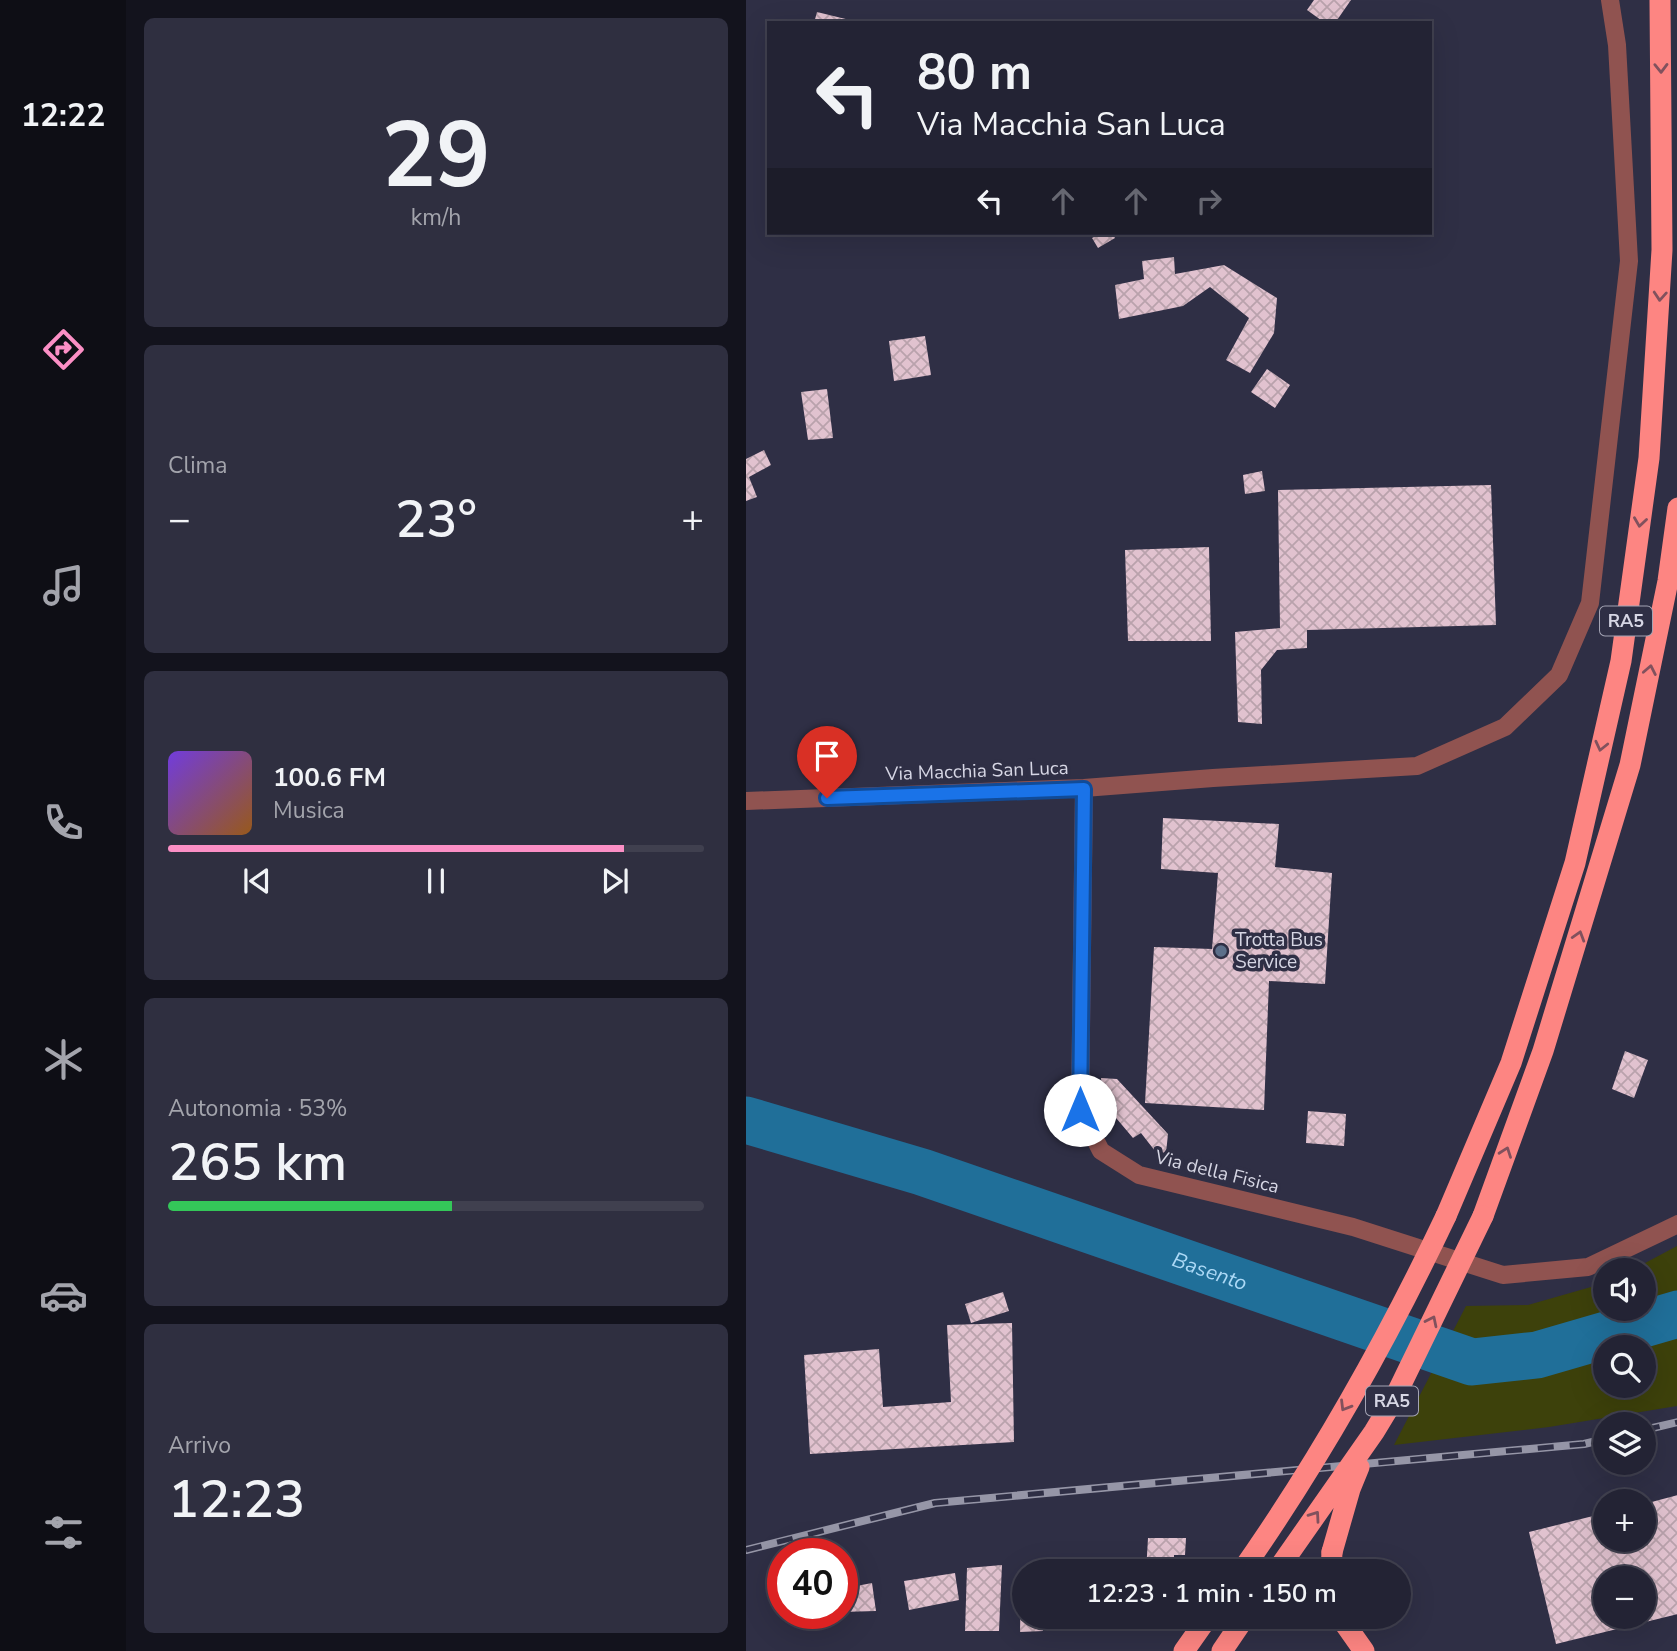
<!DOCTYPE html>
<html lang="it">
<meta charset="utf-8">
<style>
:root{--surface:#232334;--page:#2f2f40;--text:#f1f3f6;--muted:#a3a4ac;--line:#40404f;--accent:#fb8fc5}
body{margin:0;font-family:"Nunito Sans",sans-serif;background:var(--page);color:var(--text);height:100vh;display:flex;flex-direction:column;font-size:26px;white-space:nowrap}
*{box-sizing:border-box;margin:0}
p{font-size:23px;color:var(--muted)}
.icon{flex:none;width:38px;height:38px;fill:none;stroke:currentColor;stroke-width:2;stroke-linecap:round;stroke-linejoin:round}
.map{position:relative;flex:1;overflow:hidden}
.side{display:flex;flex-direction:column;gap:18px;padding:18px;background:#13131d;width:620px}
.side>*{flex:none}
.hud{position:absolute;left:21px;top:21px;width:665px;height:214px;border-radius:0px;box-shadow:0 7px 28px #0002,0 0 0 2px var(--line);background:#232334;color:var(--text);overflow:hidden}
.fabs{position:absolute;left:847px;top:1258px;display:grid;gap:14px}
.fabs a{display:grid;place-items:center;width:63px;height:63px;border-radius:50%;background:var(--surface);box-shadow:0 7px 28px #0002,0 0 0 2px var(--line);font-size:35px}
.speed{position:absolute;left:21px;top:1538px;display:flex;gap:14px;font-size:35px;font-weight:700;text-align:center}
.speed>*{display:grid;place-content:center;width:91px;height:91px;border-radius:50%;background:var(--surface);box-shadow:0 7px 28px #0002,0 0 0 2px var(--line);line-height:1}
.speed .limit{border:10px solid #d22;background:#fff;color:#111}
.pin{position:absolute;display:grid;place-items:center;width:60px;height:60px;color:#fff;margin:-72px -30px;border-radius:50% 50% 50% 0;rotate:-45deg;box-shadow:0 0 7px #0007}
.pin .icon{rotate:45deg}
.me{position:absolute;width:77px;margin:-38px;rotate:0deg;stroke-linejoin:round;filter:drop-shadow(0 0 5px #0008)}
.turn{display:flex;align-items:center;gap:24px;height:147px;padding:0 35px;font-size:32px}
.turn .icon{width:91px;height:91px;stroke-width:2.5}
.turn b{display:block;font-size:49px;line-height:60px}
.lanes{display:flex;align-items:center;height:66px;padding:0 35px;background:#0003;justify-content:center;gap:35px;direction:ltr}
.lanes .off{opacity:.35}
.big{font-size:52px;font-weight:600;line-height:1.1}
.side .widget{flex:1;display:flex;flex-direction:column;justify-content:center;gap:10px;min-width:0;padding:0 24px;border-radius:10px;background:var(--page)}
.side .dial{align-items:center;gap:0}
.dial b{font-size:91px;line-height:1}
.song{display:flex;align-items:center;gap:21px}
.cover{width:84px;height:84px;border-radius:10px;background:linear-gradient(135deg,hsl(260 70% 55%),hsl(30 70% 35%))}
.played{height:7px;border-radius:4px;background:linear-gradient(90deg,var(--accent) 85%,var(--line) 85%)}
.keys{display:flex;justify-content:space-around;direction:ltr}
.heat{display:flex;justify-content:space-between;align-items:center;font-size:38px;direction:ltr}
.charge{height:10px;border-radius:5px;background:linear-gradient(90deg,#34c759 53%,var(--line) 0)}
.trip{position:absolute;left:266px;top:1559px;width:399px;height:70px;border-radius:35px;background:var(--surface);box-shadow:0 7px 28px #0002,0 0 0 2px var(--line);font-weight:600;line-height:70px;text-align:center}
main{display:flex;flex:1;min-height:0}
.dock{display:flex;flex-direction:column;width:126px;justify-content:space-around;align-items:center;background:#0e0e15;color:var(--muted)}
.dock .icon{width:49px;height:49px}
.dock .current{color:var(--accent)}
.dock b{font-size:32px;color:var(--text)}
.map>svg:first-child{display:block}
.grass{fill:#3d410b;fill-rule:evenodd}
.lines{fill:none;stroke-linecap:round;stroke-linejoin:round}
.river{stroke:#206f99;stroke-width:47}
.building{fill:url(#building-cross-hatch);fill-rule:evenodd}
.minor{stroke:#905350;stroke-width:18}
.highway{stroke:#fd8582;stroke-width:21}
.rail-casing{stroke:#9696a7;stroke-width:8}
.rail{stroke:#2f2f45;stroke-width:5;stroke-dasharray:16;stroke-linecap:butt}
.highway-bridge{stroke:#fd8582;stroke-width:21}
.oneway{stroke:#81515d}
.route-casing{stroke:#114b97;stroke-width:18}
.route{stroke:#1a73e8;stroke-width:12}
.service-dot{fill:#5c6f8a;stroke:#2f2f45;stroke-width:2.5}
.labels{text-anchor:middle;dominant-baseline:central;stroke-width:7;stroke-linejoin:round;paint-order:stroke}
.shield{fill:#2f2f45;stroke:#a4a4b4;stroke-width:2}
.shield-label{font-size:18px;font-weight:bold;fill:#d6d6e4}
.street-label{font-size:19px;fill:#d6d6e4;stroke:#2f2f45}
.poi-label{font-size:19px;fill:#d6d6e4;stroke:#2f2f45;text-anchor:start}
.water-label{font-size:21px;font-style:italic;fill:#acd9f6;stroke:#2f2f45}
</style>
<main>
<nav class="dock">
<b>12:22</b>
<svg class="icon current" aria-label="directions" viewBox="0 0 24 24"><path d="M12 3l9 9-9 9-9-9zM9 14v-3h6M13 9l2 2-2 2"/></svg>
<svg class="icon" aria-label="music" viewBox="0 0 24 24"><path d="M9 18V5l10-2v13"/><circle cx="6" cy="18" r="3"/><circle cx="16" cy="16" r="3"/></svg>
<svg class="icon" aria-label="phone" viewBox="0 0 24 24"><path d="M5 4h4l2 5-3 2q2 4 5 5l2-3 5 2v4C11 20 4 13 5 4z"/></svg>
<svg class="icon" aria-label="climate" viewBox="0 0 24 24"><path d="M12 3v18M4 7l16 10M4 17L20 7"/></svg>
<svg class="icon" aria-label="car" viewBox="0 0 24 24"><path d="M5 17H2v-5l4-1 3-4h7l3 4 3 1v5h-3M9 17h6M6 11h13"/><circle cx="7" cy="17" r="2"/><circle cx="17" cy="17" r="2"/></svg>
<svg class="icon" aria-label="filters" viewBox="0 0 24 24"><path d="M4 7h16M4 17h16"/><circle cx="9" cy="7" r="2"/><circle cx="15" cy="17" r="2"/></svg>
</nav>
<section class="side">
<div class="widget dial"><b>29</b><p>km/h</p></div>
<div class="widget"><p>Clima</p>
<div class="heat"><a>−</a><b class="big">23°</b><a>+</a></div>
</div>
<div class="widget">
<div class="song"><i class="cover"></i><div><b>100.6 FM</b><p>Musica</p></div></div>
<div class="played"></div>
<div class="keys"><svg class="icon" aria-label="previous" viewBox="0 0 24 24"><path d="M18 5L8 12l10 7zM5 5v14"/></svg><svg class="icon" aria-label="pause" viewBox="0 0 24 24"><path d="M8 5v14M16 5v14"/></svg><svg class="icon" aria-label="next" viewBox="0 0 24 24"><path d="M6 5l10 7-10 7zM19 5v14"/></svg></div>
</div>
<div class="widget"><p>Autonomia · 53%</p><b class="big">265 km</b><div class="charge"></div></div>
<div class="widget"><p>Arrivo</p><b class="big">12:23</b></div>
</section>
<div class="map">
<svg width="932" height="1651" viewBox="0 0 932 1651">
<defs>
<pattern id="building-cross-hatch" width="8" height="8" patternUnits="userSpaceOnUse" patternTransform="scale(1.75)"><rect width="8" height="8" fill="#e1c2cf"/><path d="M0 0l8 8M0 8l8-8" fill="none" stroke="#b9a2ac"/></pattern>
</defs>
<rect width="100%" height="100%" fill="#2f2f45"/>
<path class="grass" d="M931 1246V1406L803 1427 648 1445 720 1306 782 1305 859 1283V1309H898V1270H886ZM859 1348H898V1386H859Z"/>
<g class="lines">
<path class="river" id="s1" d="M0 1120 176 1172 726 1362 791 1355 932 1314"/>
</g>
<path class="building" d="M568 0H605L589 23H579L561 10Z
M71 12 112 22V23H68Z
M356 233H366L369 238 352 248 346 238Z
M428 257 429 274 478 265 531 298 528 333 504 373 480 360 503 318 464 287 437 306 373 319 369 285 398 279 396 261Z
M179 336 185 375 148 381 143 341Z
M521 369 544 385 529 408 505 392Z
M81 389 87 438 62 440 55 392Z
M18 450 25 465 3 477 11 497 0 501V459Z
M516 471 519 491 499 494 497 475Z
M745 485 750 625 561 630V648L531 650 515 670 516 724 492 722 489 632 534 628 532 490Z
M463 547 465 641H382L379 550Z
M417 818 533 824 529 867 586 873 579 984 523 981 518 1110 399 1103 408 947 466 949 472 873 415 869Z
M879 1051 902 1060 888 1098 866 1089Z
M355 1078 371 1079 422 1134 420 1153 409 1151 395 1133 387 1138 365 1112 371 1106 356 1089Z
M562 1111 600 1114 598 1146 560 1143Z
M257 1292 263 1311 225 1323 219 1304Z
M266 1323 268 1442 64 1454 58 1355 133 1349 137 1407 205 1402 201 1325Z
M932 1495V1614L810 1644 783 1532 859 1513V1540H898V1504ZM859 1578H898V1617H859Z
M402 1538H440L439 1555H428V1572H400Z
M256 1565 253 1631H219L221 1568Z
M209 1573 213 1600 163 1610 158 1581Z
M99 1583 100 1588 126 1583 130 1611 96 1612V1585Z
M275 1583H278V1617H297V1631L274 1632Z
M370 1617H414L415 1628 370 1630Z"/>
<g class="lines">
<path class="minor" d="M338 788 334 1110 355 1151 393 1175 607 1227 757 1275 842 1267 932 1224
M0 801 338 788 467 778 671 766 759 727 813 675 844 603 883 261 871 45 864 0"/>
<path class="highway" d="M700 1216 765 1063 829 863 875 661 903 458 916 250 914 0
M737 1216 797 1051 884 765 922 581 932 508
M585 1572 586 1552
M594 1617 618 1651
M438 1651 462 1617
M476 1651 499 1617"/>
<defs>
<path id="rail" d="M898 1430 932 1422
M0 1550 189 1503 838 1444 859 1439"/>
</defs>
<use href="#rail" class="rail-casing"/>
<use href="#rail" class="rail"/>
<path class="highway-bridge" d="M586 1552 604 1489 613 1467
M495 1572C573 1461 642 1338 700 1216
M530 1572 628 1432 648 1399 737 1216"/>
</g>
<defs><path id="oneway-chevron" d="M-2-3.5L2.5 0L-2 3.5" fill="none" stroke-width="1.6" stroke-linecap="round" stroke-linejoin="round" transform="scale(1.75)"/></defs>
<g class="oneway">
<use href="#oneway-chevron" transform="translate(915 68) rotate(89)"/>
<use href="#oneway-chevron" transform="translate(914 296) rotate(94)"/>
<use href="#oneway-chevron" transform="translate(894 522) rotate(98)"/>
<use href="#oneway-chevron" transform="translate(904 670) rotate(-79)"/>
<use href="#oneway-chevron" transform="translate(855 746) rotate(103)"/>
<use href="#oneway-chevron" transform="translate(833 936) rotate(-73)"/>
<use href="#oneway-chevron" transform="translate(760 1152) rotate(-70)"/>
<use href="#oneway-chevron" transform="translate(686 1321) rotate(-64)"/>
<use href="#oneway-chevron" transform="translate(599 1406) rotate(121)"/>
<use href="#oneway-chevron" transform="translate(569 1516) rotate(-55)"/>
</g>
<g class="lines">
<defs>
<path id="route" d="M81 798 338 789 334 1110"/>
</defs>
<use href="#route" class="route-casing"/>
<use href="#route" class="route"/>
</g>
<circle class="service-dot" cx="475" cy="951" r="7"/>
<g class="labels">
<g class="shield">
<rect x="854" y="606.5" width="52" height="29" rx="5"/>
<rect x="620" y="1386.5" width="52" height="29" rx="5"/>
</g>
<g class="shield-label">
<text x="880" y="621">RA5</text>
<text x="646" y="1401">RA5</text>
</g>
<g class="street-label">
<text transform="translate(231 771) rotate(-2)">Via Macchia San Luca</text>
<text transform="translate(471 1172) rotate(14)">Via della Fisica</text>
</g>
<g class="poi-label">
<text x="489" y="940">Trotta Bus<tspan x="489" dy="22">Service</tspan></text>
</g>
<g class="water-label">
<text stroke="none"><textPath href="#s1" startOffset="488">Basento</textPath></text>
</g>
</g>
</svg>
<div class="fabs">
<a><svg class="icon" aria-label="sound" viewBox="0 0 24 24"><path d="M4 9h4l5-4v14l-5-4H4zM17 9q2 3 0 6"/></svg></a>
<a><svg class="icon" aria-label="search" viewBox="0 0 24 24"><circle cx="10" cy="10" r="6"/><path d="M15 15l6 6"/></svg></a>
<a><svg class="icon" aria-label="layers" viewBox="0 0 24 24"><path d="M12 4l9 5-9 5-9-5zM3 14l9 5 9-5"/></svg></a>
<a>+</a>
<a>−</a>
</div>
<div class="speed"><div class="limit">40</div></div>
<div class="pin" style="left:81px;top:798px;background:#d93025"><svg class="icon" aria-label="arrive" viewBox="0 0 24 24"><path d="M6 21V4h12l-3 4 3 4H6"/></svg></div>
<svg class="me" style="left:334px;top:1110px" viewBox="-20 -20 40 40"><circle r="19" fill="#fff"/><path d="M0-13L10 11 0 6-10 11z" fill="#1a73e8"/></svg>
<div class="trip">12:23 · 1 min · 150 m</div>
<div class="hud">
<div class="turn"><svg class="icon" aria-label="left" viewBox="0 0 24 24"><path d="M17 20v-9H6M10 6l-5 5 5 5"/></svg><div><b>80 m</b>Via Macchia San Luca</div></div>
<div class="lanes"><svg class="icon" aria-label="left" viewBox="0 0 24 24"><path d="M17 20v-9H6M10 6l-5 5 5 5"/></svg><svg class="icon off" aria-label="ahead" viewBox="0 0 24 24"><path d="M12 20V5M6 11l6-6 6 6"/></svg><svg class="icon off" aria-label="ahead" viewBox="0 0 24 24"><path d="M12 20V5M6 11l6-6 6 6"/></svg><svg class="icon off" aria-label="right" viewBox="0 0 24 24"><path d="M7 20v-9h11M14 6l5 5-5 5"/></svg></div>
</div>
</div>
</main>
